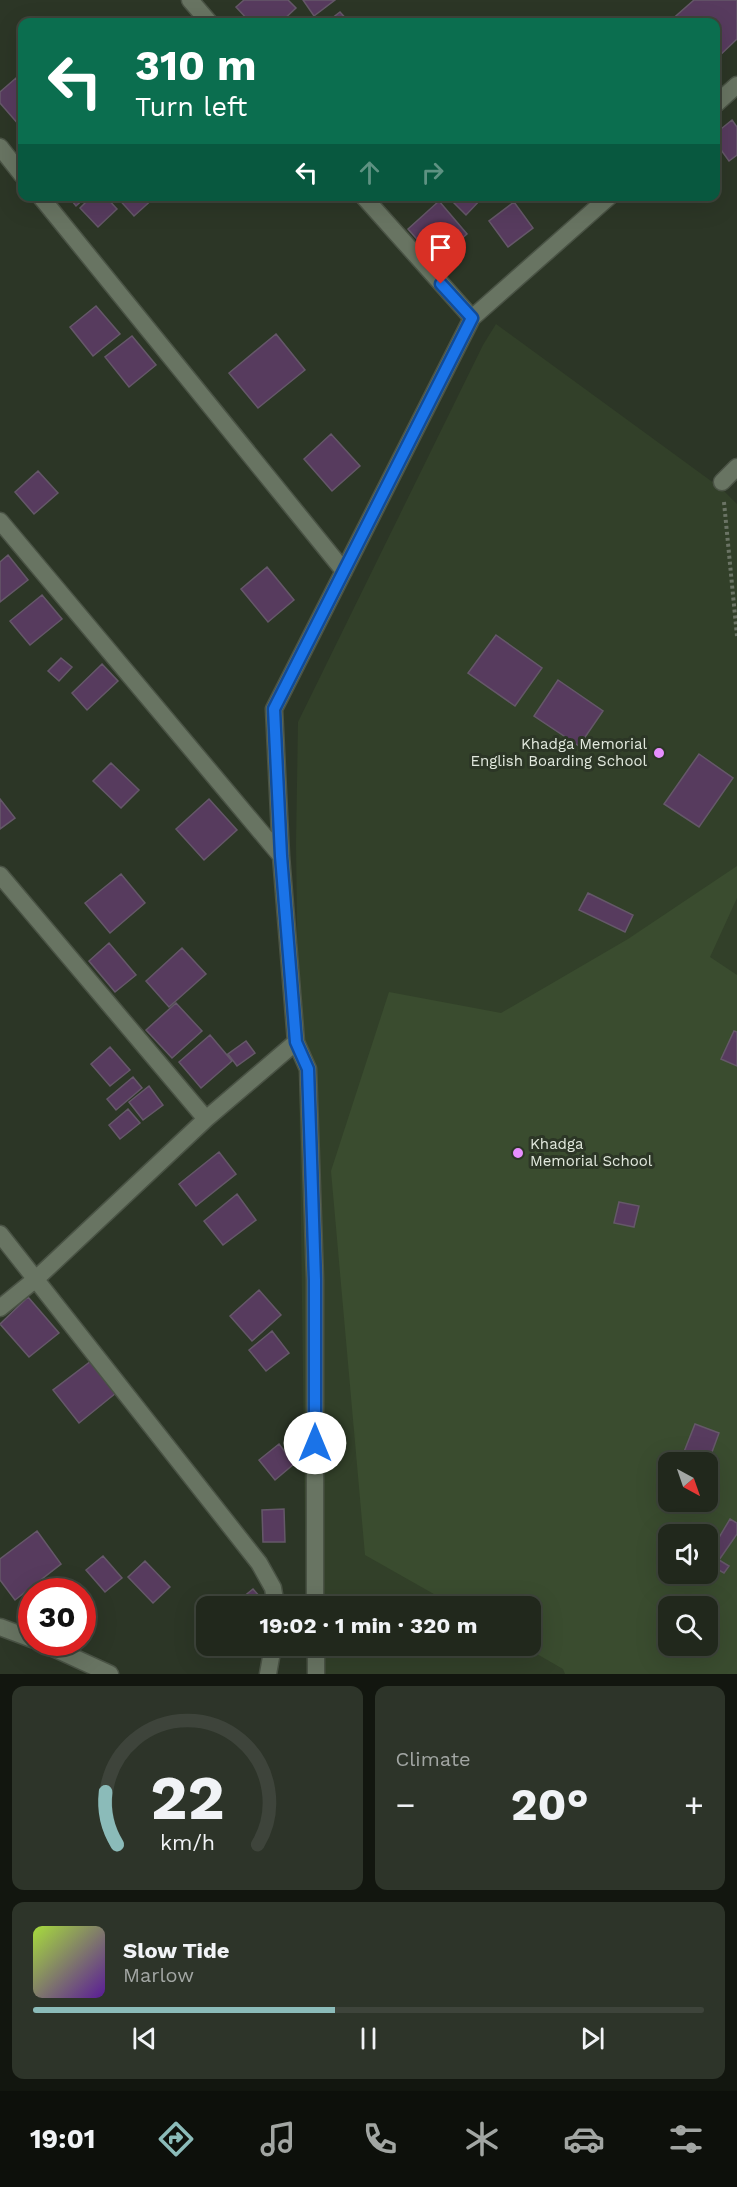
<!DOCTYPE html>
<meta charset="utf-8">
<style>
:root{--surface:#21281c;--page:#2d3429;--text:#f1f3f6;--muted:#a2a6a3;--line:#3e443b;--accent:#8bbbb9}
body{margin:0;font-family:"Work Sans",sans-serif;background:var(--page);color:var(--text);height:100vh;display:flex;flex-direction:column;font-size:22px;white-space:nowrap}
*{box-sizing:border-box;margin:0}
p{font-size:20px;color:var(--muted)}
.icon{flex:none;width:33px;height:33px;fill:none;stroke:currentColor;stroke-width:2;stroke-linecap:round;stroke-linejoin:round}
.map{position:relative;height:1674px;overflow:hidden}
.side{display:flex;flex-direction:column;gap:12px;padding:12px;background:#12160f;flex:1}
.side>*{flex:none}
.banner{position:absolute;left:18px;top:18px;width:702px;height:183px;border-radius:12px;box-shadow:0 6px 24px #0002,0 0 0 2px var(--line);background:#0b6e4f;color:#fff;overflow:hidden}
.needle{width:39px;rotate:140deg}
.buttons{position:absolute;left:658px;top:1452px;display:grid;gap:12px}
.buttons a{display:grid;place-items:center;width:60px;height:60px;border-radius:12px;background:var(--surface);box-shadow:0 6px 24px #0002,0 0 0 2px var(--line);font-size:30px}
.speed{position:absolute;left:18px;top:1578px;display:flex;gap:12px;font-size:30px;font-weight:700;text-align:center}
.speed>*{display:grid;place-content:center;width:78px;height:78px;border-radius:50%;background:var(--surface);box-shadow:0 6px 24px #0002,0 0 0 2px var(--line);line-height:1}
.speed .limit{border:9px solid #d22;background:#fff;color:#111}
.pin{position:absolute;display:grid;place-items:center;width:51px;height:51px;color:#fff;margin:-62px -26px;border-radius:50% 50% 50% 0;rotate:-45deg;box-shadow:0 0 6px #0007}
.pin .icon{rotate:45deg}
.me{position:absolute;width:66px;margin:-33px;rotate:0deg;stroke-linejoin:round;filter:drop-shadow(0 0 4px #0008)}
.turn{display:flex;align-items:center;gap:21px;height:126px;padding:0 18px;font-size:27px}
.turn .icon{width:78px;height:78px;stroke-width:2.5}
.turn b{display:block;font-size:42px;line-height:51px}
.lanes{display:flex;align-items:center;height:57px;padding:0 18px;background:#0003;justify-content:center;gap:30px;direction:ltr}
.lanes .off{opacity:.35}
.big{font-size:45px;font-weight:700;line-height:1.1}
.side .card{flex:1;display:flex;flex-direction:column;justify-content:center;gap:9px;min-width:0;padding:0 21px;border-radius:12px;background:var(--page)}
.side .dial{align-items:center;gap:0}
.dial svg{height:156px;overflow:visible;fill:none;stroke:var(--line);stroke-width:7;stroke-linecap:round;text-anchor:middle}
.dial text{fill:var(--text);stroke:none}
.song{display:flex;align-items:center;gap:18px}
.cover{width:72px;height:72px;border-radius:9px;background:linear-gradient(135deg,hsl(80 70% 55%),hsl(270 70% 35%))}
.played{height:6px;border-radius:3px;background:linear-gradient(90deg,var(--accent) 45%,var(--line) 45%)}
.keys{display:flex;justify-content:space-around;direction:ltr}
.heat{display:flex;justify-content:space-between;align-items:center;font-size:33px;direction:ltr}
.side .tiles{flex:1;display:grid;gap:12px;grid-template-columns:1fr 1fr}
.card:last-child{grid-column:span 2}
.trip{position:absolute;left:196px;top:1596px;width:345px;height:60px;border-radius:12px;background:var(--surface);box-shadow:0 6px 24px #0002,0 0 0 2px var(--line);font-weight:700;line-height:60px;text-align:center}
.dock{display:flex;height:96px;justify-content:space-around;align-items:center;background:#0d100b;color:var(--muted)}
.dock .icon{width:42px;height:42px}
.dock .active{color:var(--accent)}
.dock b{font-size:27px;color:var(--text)}
.map>svg:first-child{display:block}
.built{fill:#324029;fill-rule:evenodd}
.green{fill:#3a4c2f;fill-rule:evenodd}
.building{fill:#573b5e;stroke:#655869;stroke-width:1.5}
.lines{fill:none;stroke-linecap:round;stroke-linejoin:round}
.minor-casing{stroke:#4a5345;stroke-width:19}
.path{stroke:#6b7465;stroke-width:4;stroke-dasharray:3 3;stroke-linecap:butt}
.minor{stroke:#687462;stroke-width:16}
.route-casing{stroke:#114b97;stroke-width:15}
.route{stroke:#1a73e8;stroke-width:10}
.poi-dot{fill:#e88eff;stroke:#2c3626;stroke-width:2}
.labels{text-anchor:middle;dominant-baseline:central;stroke-width:6;stroke-linejoin:round;paint-order:stroke}
.poi-label{font-size:15px;fill:#e2e9de;stroke:#2c3626;text-anchor:end}
</style>
<div class="map">
<svg width="737" height="1674" viewBox="0 0 737 1674">
<rect width="100%" height="100%" fill="#2c3626"/>
<path class="built" d="M496 324 722 489 737 504V1674H307L306 1646H531V1606H306L296 844 298 722 483 345ZM669 1462H708V1502H669ZM669 1534H708V1574H669ZM669 1606H708V1646H669Z"/>
<path class="green" d="M737 866V898L710 957 737 975V1674H565L563 1669 523 1646H531V1606H455L365 1555 331 1171 389 992 501 1013 628 939ZM669 1462H708V1502H669ZM669 1534H708V1574H669ZM669 1606H708V1646H669Z"/>
<path class="building" d="M244 0H288L296 8 281 22H250L236 7Z
M303 0H335L314 16Z
M694 0H737V39L716 59V22H669Z
M340 12 349 22H327Z
M16 78 22 86V122L19 125 0 103V92Z
M732 120 737 127V155L729 161 716 143V133Z
M68 196H87L76 206Z
M92 196H105L117 209 98 227 80 208Z
M116 196H155V197L134 216Z
M455 196H484L466 215 451 200Z
M439 201 467 234 436 261 408 229Z
M514 202 533 228 508 247 489 221Z
M96 306 120 334 93 356 70 327Z
M276 334 305 370 258 408 229 373Z
M132 336 156 365 129 387 105 357Z
M331 434 360 466 332 491 304 459Z
M38 471 58 493 34 514 15 492Z
M8 555 28 580 0 602V562Z
M267 567 294 600 268 622 241 589Z
M42 595 62 619 30 645 10 621Z
M496 635 542 668 515 706 468 673Z
M61 658 72 667 59 681 48 671Z
M102 664 118 681 87 710 72 693Z
M558 680 603 711 579 746 534 716Z
M699 754 733 778 699 827 664 804Z
M111 763 139 790 121 808 93 781Z
M0 799 15 818 0 829Z
M209 799 237 830 204 860 176 829Z
M121 874 145 903 110 933 85 903Z
M588 893 633 915 625 932 579 910Z
M109 943 136 975 115 992 89 961Z
M182 948 206 974 169 1007 146 981Z
M176 1003 202 1031 172 1058 146 1030Z
M734 1031 737 1032V1066L721 1059Z
M210 1035 232 1061 201 1088 179 1062Z
M246 1041 255 1053 237 1066 228 1054Z
M110 1047 130 1070 110 1086 91 1064Z
M133 1077 142 1088 116 1110 107 1099Z
M149 1086 163 1105 143 1120 129 1102Z
M128 1109 140 1123 120 1139 109 1125Z
M219 1152 236 1174 196 1206 179 1184Z
M237 1194 256 1220 223 1245 204 1221Z
M619 1202 639 1206 634 1227 614 1223Z
M259 1290 281 1315 252 1341 230 1316Z
M28 1297 59 1333 29 1357 0 1324Z
M272 1331 289 1353 266 1371 249 1350Z
M91 1361 116 1393 79 1423 53 1390Z
M695 1424 719 1433 708 1463 680 1462Z
M279 1444 294 1464 275 1480 259 1460Z
M284 1509 285 1542H263L262 1510Z
M730 1519 737 1523V1534L719 1560 729 1566 724 1573 708 1564V1556Z
M37 1531 61 1564 15 1600 0 1580V1559Z
M103 1556 122 1578 105 1592 86 1570Z
M145 1561 170 1587 153 1603 128 1577Z
M253 1589 268 1606H232Z"/>
<g class="lines">
<defs>
<path id="minor" d="M190 0 209 22
M716 104 737 85
M0 147 22 175
M40 196 344 571
M363 196 472 318
M722 482 737 467
M0 521 281 856
M0 875 206 1119
M296 1042 308 1069 315 1280V1606
M0 1234 259 1563 273 1588 276 1606
M0 1308 37 1278 206 1119 296 1042 281 856 274 709 472 318 610 196
M0 1627 32 1639
M40 1642 110 1674
M316 1646V1674
M268 1674 273 1646"/>
</defs>
<use href="#minor" class="minor-casing"/>
<path class="path" d="M724 502 737 636"/>
<use href="#minor" class="minor"/>
</g>
<g class="lines">
<defs>
<path id="route" d="M315 1443V1280L308 1069 296 1042 281 856 274 709 472 318 441 284"/>
</defs>
<use href="#route" class="route-casing"/>
<use href="#route" class="route"/>
</g>
<g class="poi-dot">
<circle cx="659" cy="753" r="6"/>
<circle cx="518" cy="1153" r="6"/>
</g>
<g class="labels">
<g class="poi-label">
<text x="647" y="744">Khadga Memorial<tspan x="647" dy="17">English Boarding School</tspan></text>
<text x="530" y="1144" text-anchor="start">Khadga<tspan x="530" dy="17">Memorial School</tspan></text>
</g>
</g>
</svg>
<div class="buttons">
<a><svg class="needle" viewBox="-14 -14 28 28"><path d="M0-13l5 13h-10z" fill="#e53935"/><path d="M0 13l5-13h-10z" fill="#a2a6a3"/></svg></a>
<a><svg class="icon" aria-label="sound" viewBox="0 0 24 24"><path d="M4 9h4l5-4v14l-5-4H4zM17 9q2 3 0 6"/></svg></a>
<a><svg class="icon" aria-label="search" viewBox="0 0 24 24"><circle cx="10" cy="10" r="6"/><path d="M15 15l6 6"/></svg></a>
</div>
<div class="speed"><div class="limit">30</div></div>
<div class="pin" style="left:441px;top:284px;background:#d93025"><svg class="icon" aria-label="arrive" viewBox="0 0 24 24"><path d="M6 21V4h12l-3 4 3 4H6"/></svg></div>
<svg class="me" style="left:315px;top:1443px" viewBox="-20 -20 40 40"><circle r="19" fill="#fff"/><path d="M0-13L10 11 0 6-10 11z" fill="#1a73e8"/></svg>
<div class="trip">19:02 · 1 min · 320 m</div>
<div class="banner">
<div class="turn"><svg class="icon" aria-label="left" viewBox="0 0 24 24"><path d="M17 20v-9H6M10 6l-5 5 5 5"/></svg><div><b>310 m</b>Turn left</div></div>
<div class="lanes"><svg class="icon" aria-label="left" viewBox="0 0 24 24"><path d="M17 20v-9H6M10 6l-5 5 5 5"/></svg><svg class="icon off" aria-label="ahead" viewBox="0 0 24 24"><path d="M12 20V5M6 11l6-6 6 6"/></svg><svg class="icon off" aria-label="right" viewBox="0 0 24 24"><path d="M7 20v-9h11M14 6l5 5-5 5"/></svg></div>
</div>
</div>
<section class="side">
<div class="tiles">
<div class="card dial"><svg viewBox="0 0 100 80">
<path d="M14 69A42 42 0 1 1 86 69"/>
<path d="M14 69A42 42 0 0 1 8 42" stroke="#8bbbb9"/>
<text x="50" y="56" font-size="32" font-weight="700">22</text>
<text x="50" y="72" font-size="11">km/h</text>
</svg></div>
<div class="card"><p>Climate</p>
<div class="heat"><a>−</a><b class="big">20°</b><a>+</a></div>
</div>
<div class="card">
<div class="song"><i class="cover"></i><div><b>Slow Tide</b><p>Marlow</p></div></div>
<div class="played"></div>
<div class="keys"><svg class="icon" aria-label="previous" viewBox="0 0 24 24"><path d="M18 5L8 12l10 7zM5 5v14"/></svg><svg class="icon" aria-label="pause" viewBox="0 0 24 24"><path d="M8 5v14M16 5v14"/></svg><svg class="icon" aria-label="next" viewBox="0 0 24 24"><path d="M6 5l10 7-10 7zM19 5v14"/></svg></div>
</div>
</div>
</section>
<nav class="dock">
<b>19:01</b>
<svg class="icon active" aria-label="directions" viewBox="0 0 24 24"><path d="M12 3l9 9-9 9-9-9zM9 14v-3h6M13 9l2 2-2 2"/></svg>
<svg class="icon" aria-label="music" viewBox="0 0 24 24"><path d="M9 18V5l10-2v13"/><circle cx="6" cy="18" r="3"/><circle cx="16" cy="16" r="3"/></svg>
<svg class="icon" aria-label="phone" viewBox="0 0 24 24"><path d="M5 4h4l2 5-3 2q2 4 5 5l2-3 5 2v4C11 20 4 13 5 4z"/></svg>
<svg class="icon" aria-label="climate" viewBox="0 0 24 24"><path d="M12 3v18M4 7l16 10M4 17L20 7"/></svg>
<svg class="icon" aria-label="car" viewBox="0 0 24 24"><path d="M5 17H2v-5l4-1 3-4h7l3 4 3 1v5h-3M9 17h6M6 11h13"/><circle cx="7" cy="17" r="2"/><circle cx="17" cy="17" r="2"/></svg>
<svg class="icon" aria-label="filters" viewBox="0 0 24 24"><path d="M4 7h16M4 17h16"/><circle cx="9" cy="7" r="2"/><circle cx="15" cy="17" r="2"/></svg>
</nav>
